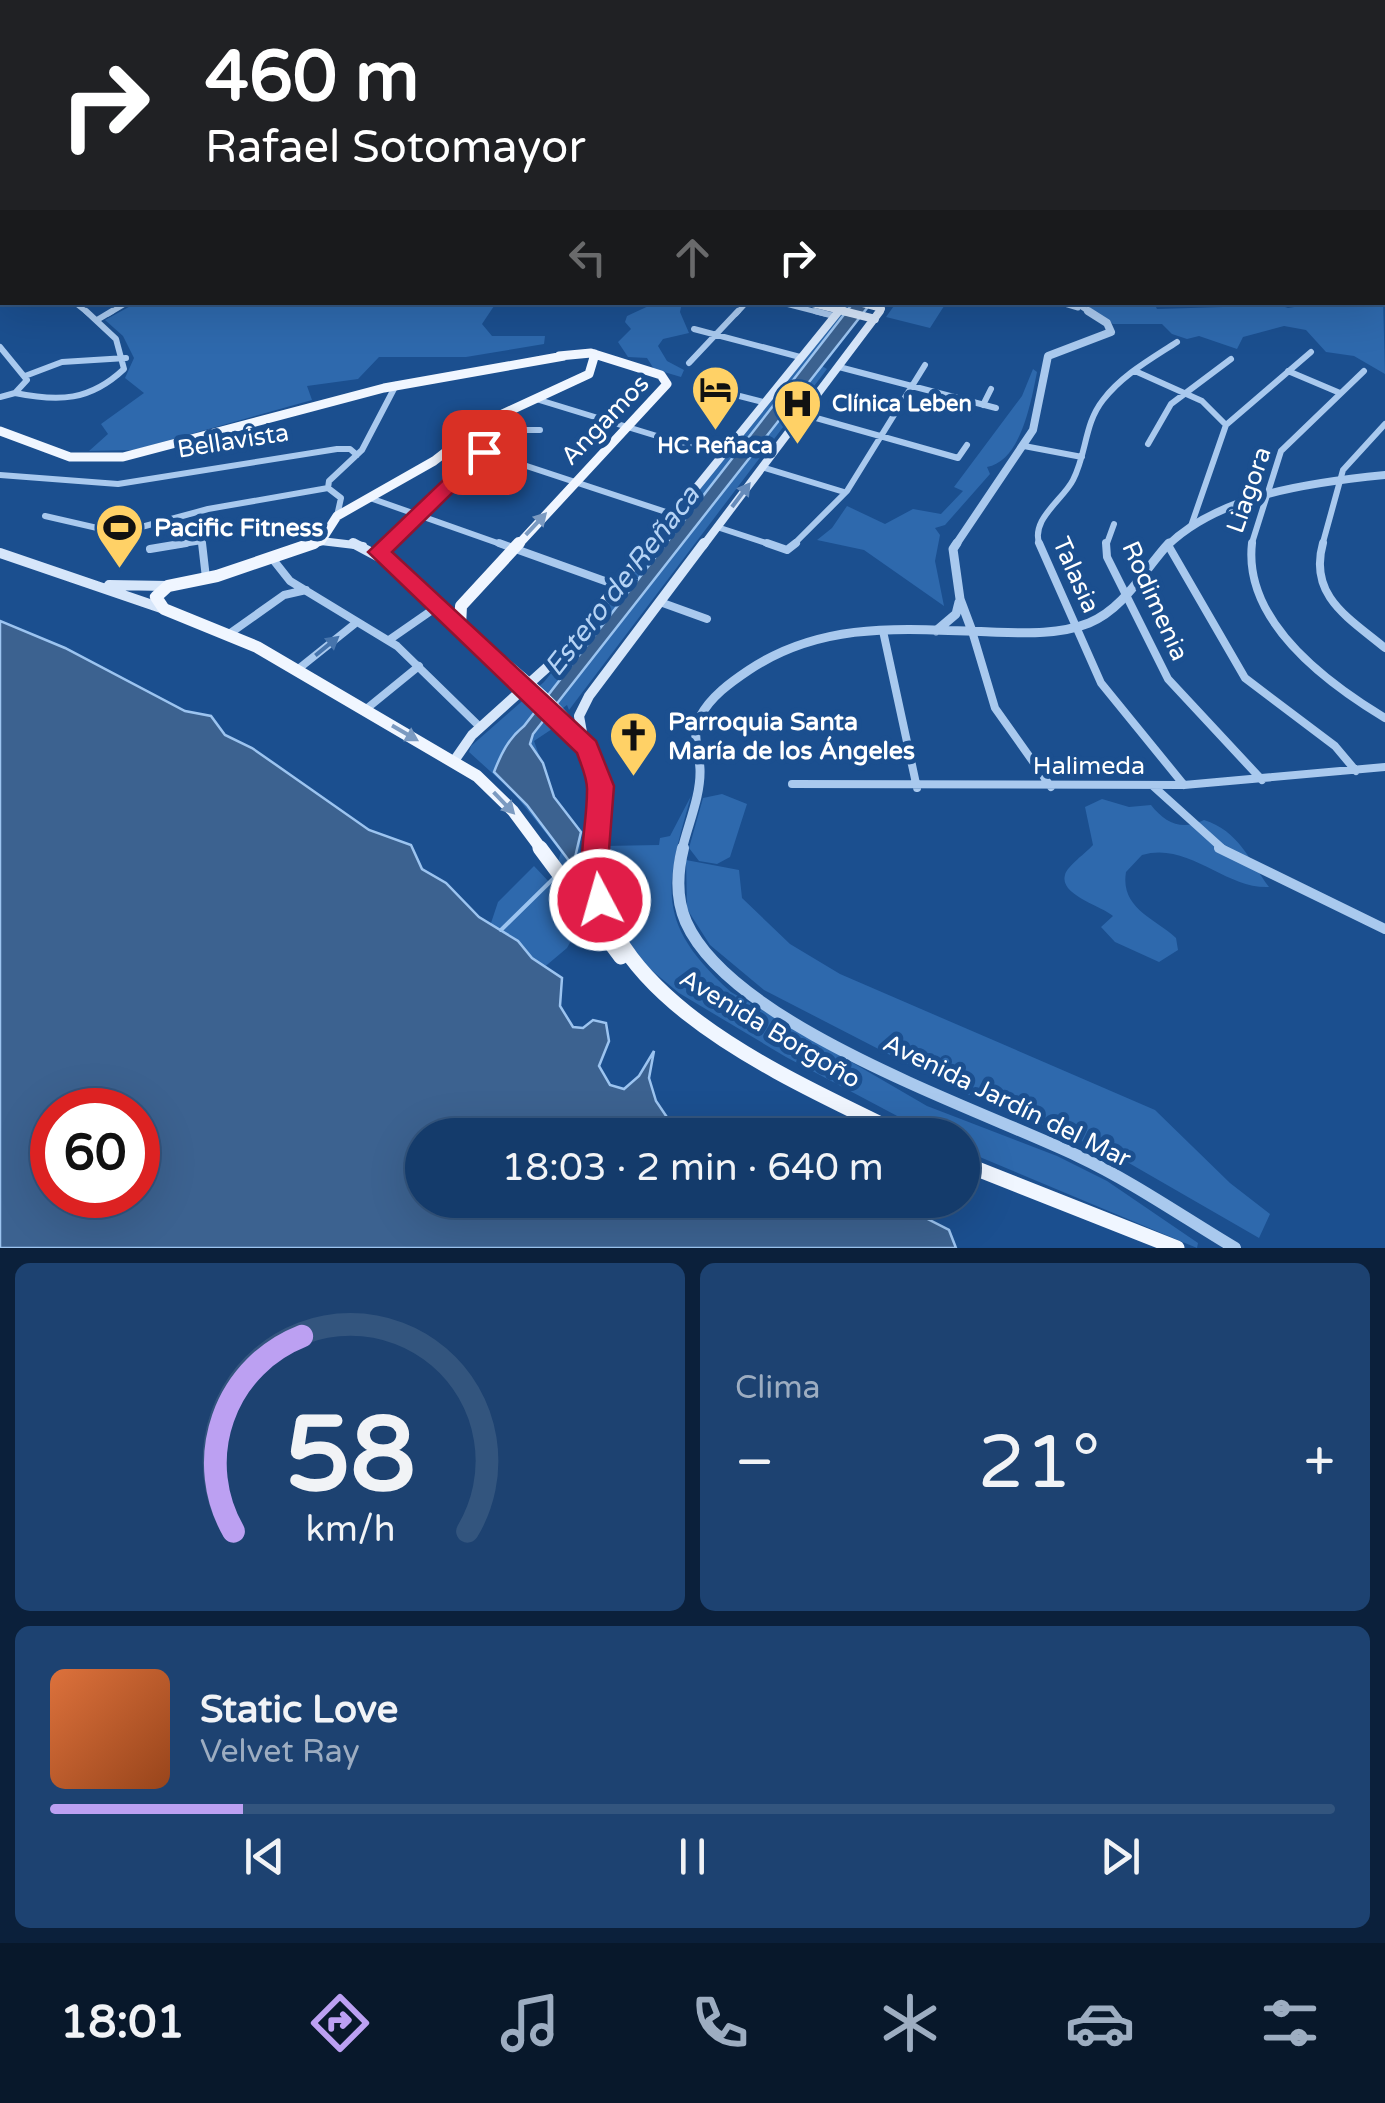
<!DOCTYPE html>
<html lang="es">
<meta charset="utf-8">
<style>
:root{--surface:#143b6b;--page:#1d4271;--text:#f1f3f6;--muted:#9dadc1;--line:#33557e;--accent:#bca0f2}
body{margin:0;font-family:"Varela Round",sans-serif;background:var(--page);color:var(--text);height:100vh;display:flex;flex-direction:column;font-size:38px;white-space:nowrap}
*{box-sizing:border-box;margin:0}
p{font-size:32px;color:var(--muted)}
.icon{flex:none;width:55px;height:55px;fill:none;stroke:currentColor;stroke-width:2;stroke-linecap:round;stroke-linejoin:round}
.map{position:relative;height:1248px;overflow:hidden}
.panel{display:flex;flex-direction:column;gap:15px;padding:15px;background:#0b203b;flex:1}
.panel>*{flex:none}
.banner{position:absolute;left:0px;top:0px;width:1385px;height:305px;box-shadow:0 10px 40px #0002,0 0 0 2px var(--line);background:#202124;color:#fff;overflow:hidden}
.speed{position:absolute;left:30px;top:1088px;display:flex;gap:20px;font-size:50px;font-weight:700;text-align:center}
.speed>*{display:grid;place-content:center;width:130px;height:130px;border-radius:50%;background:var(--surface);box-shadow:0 10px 40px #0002,0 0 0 2px var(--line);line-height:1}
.speed .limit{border:15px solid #d22;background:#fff;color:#111}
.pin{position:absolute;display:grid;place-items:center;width:85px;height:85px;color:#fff;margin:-42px;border-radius:20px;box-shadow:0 5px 15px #0006}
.me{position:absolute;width:110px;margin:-55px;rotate:354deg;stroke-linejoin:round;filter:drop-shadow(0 0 8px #0008)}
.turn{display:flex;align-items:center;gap:35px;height:210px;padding:0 40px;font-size:45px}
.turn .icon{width:130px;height:130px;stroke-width:2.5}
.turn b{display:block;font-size:70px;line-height:85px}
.lanes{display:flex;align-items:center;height:95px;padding:0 40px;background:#0003;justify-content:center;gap:50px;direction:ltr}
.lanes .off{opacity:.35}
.big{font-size:75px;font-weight:600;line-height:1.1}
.panel .card{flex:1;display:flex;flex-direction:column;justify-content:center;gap:15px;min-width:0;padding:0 35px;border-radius:15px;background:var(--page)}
.panel .dial{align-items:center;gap:0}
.dial svg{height:260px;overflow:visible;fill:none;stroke:var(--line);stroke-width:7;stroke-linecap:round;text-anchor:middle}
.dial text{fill:var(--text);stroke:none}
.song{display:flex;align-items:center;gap:30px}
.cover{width:120px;height:120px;border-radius:15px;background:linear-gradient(135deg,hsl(20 70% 55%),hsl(20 70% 35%))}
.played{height:10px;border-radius:5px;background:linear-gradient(90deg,var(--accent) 15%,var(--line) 15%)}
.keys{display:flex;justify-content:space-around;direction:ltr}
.heat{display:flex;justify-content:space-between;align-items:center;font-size:55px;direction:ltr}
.panel .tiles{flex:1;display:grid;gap:15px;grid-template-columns:1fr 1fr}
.card:last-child{grid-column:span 2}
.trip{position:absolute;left:405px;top:1118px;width:575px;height:100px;border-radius:50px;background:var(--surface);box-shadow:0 10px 40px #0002,0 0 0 2px var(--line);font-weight:600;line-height:100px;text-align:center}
.dock{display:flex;height:160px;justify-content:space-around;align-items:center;background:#08182b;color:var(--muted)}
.dock .icon{width:70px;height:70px}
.dock .active{color:var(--accent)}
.dock b{font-size:45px;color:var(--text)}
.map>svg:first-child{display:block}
.green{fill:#2e69ad}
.water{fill:#3c6290;stroke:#9cc4f0;stroke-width:2.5;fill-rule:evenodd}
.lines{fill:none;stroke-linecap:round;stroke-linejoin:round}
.stream-far1{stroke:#9cc4f0;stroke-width:2.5}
.stream{stroke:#9cc4f0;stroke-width:4}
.minor-far4{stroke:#a9c9ee;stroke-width:4}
.minor-far3{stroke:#a9c9ee;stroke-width:5}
.minor-far2{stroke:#a9c9ee;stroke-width:6}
.minor-far1{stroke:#a9c9ee;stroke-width:8}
.minor{stroke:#a9c9ee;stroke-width:10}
.tertiary-far4{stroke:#a9c9ee;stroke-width:4}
.tertiary-far3{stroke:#a9c9ee;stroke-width:5}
.tertiary-far2{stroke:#a9c9ee;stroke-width:8}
.tertiary-far1{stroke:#a9c9ee;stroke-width:9}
.tertiary{stroke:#a9c9ee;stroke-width:12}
.secondary-far2{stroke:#d6e6fa;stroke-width:6}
.secondary-far1{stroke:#d6e6fa;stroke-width:8}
.secondary{stroke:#d6e6fa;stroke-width:10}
.primary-far2{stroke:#f0f6ff;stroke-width:9}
.primary-far1{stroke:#f0f6ff;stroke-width:12}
.primary{stroke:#f0f6ff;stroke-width:15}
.oneway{fill:#668bba}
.oneway2{fill:#7b9ac1}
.oneway3{fill:#4674ac}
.route{fill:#e11d48;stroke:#92132f;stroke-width:2.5}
.labels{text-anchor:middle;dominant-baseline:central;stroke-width:10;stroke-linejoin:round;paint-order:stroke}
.far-poi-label{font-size:22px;font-weight:bold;fill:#fff;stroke:#1b4f8f;text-anchor:start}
.street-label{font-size:25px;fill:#fff;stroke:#1b4f8f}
.poi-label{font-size:25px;font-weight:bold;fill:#fff;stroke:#1b4f8f;text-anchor:start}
.water-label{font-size:28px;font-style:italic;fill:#b5d3f5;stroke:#1b4f8f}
</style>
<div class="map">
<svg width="1385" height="1248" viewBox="0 0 1385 1248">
<rect width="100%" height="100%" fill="#1b4f8f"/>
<path class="green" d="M910 0H1385V163L1382 2Z
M1383 298 1385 374 1354 356 1326 352 1306 330 1284 326 1243 337 1237 349 1199 336 1187 339 1172 334 1162 324H1113L1083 303 1138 307 1154 303 1157 309 1223 307V303H1273L1288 308 1319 303 1382 302Z
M242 302 496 303 482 324 492 336H545L544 344 466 357H379L358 379 307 386 312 400 134 450 89 451 108 434 101 424 144 393 125 378 134 358 123 336 105 320 136 303Z
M655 303H682L680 312 689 333 663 339 658 346 667 361 684 370 681 377 654 369 647 358 628 357 618 342 631 329 625 322 627 316Z
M849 303H869L819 370 822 366 827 369 569 710 567 705 547 720 555 727 534 741 554 797 581 832 578 875 568 906 580 925 567 948 535 975 487 935 498 902 534 866 551 884 561 852 513 792 469 752 471 746 544 682Z
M896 303V302L946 303 930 328 886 317Z
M1033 369 1037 372C1031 402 1021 461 987 467L990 474 945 525 935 528 940 535 935 561 944 606 864 550 817 540 832 528 847 506 885 524 913 509 941 514 963 491 954 487 1022 396Z
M722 794 747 804 730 857 717 864 699 861 689 848 703 798Z
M691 796C665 888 654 922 731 992L927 1106 1057 1156 1107 1181 1198 1243 1197 1248 963 1150 962 1135H933L786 1057 679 993 644 964 626 939 609 899 603 846 659 845 660 838 670 836Z
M1102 799 1129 807 1151 805C1165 823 1182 831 1204 820 1239 831 1249 860 1269 887 1225 889 1188 841 1142 855L1126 872C1120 908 1154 918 1176 938L1178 950 1159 962 1115 942 1101 927 1113 916C1102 906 1059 895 1065 875 1067 866 1086 853 1093 845L1085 807Z
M686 860 739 870 742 898 790 944 840 974 1155 1110 1230 1183 1270 1214 1259 1238 1115 1155 960 1091 764 990 710 945 687 909Z"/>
<path class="water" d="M853 303H871L533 734 530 744 543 763 554 797 581 832 573 866 527 805 494 772C501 754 508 739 524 726Z
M0 621 65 648 185 711 211 716 225 735 252 748 369 830 411 845 422 869 446 883 479 917 518 941 532 958 562 978 560 1006 573 1027 583 1028 593 1020 606 1023 609 1041 599 1066 610 1085 624 1089 639 1076 654 1051 649 1078 656 1101 679 1135H422V1200H879L891 1211 906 1208 949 1230 956 1248H0ZM52 1110H138V1195H52Z"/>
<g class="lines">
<path class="stream-far1" d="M1238 0 1243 2"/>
<path class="stream" d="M501 930 554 878"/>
<path class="minor-far4" d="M305 0 310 2
M744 0 784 2
M181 2 193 0
M286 2 298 0
M837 2 850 0"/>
<path class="minor-far3" d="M1382 273 1385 276
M74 302 89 314
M778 302 825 314
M108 314 128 302
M736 314 747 302"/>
<path class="minor-far2" d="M815 311 834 316
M97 320 112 311
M694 329 800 357
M0 347 27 380 15 393 0 397
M689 363 738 311
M839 367 996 408
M1135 371 1202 401 1226 425
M1288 371 1340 393
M25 376 62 362 126 358
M720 391 763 402
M15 393C59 402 90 401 124 369L116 339 86 311
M536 399 719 455
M983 405 991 389
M802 414 958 458 967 445
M1148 444 1171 404 1231 359
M1024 446 1082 457
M484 452 672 514
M762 467 844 492
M0 475 118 484 337 449H350L357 455
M328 488 329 481 362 450 396 385
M328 488 341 498 337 516
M370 498 506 546
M45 516 119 533 208 509 328 488
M1191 526 1226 425 1311 352
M717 527 775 546
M170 546 202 541 203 546
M385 546 508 430H540
M792 546 847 491 925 365
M1040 546C1029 520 1063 500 1073 480 1087 453 1084 424 1103 400 1122 375 1151 359 1177 342
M1106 546 1114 524
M1251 546 1281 451 1364 371
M1322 546 1343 470 1385 424"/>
<path class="minor-far1" d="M202 543 206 578
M499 543 616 585
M767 543 787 550 796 543
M1039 543 1101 683 1184 785
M1106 543 1107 557 1168 679 1262 780
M1252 543C1243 621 1327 683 1385 718
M1323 543C1308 596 1349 618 1385 648
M1168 545 1245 678 1335 746 1356 771
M150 549 186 543
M379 552 388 543
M271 557 290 581 397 646 480 727
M660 602 707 619
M883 631 917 788
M972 631 995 708 1051 787
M229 634 284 595 306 590
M389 640 438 606
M297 670 357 622
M365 710 419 666
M792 784 1184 785 1385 767
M1153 786 1224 850"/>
<path class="minor" d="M1219 848 1385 929"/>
<path class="tertiary-far4" d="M696 0 701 2"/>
<path class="tertiary-far3" d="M1058 302 1078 308
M1074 302 1092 314"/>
<path class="tertiary-far2" d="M955 546 1033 430 1048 356 1111 332 1107 323 1088 311
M1167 546C1220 494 1314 482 1385 475"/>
<path class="tertiary-far1" d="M957 543 953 549 960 599 972 631
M936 631 956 614 959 602
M682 850C688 824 701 796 700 769 699 751 691 734 700 717 710 697 731 682 749 670 824 620 905 629 991 632 1023 633 1059 635 1089 623 1125 608 1144 570 1169 543"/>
<path class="tertiary" d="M683 848C677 872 676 899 686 922 732 1026 977 1108 1078 1156 1133 1182 1183 1217 1235 1248"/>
<path class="secondary-far2" d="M804 302 853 314
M855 302 882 309 878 314
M837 314 846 302"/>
<path class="secondary-far1" d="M843 311 875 319
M321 541 363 546
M649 546 839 311
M703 546 880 311"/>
<path class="secondary" d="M353 543 398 567 460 626
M0 553 164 609
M109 585 168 586
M583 738 579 716 589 696 704 543
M454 761 472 735 563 653 651 543"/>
<path class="primary-far2" d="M0 431 70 457H123L384 388 564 356
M306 546 321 541 337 516 434 461 483 423 589 374 595 354
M517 546 667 384 661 375 591 353 559 356"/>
<path class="primary-far1" d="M314 543 217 576 168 586 156 597 164 609 257 647 477 776 513 811 542 850
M519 543 461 606 460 626C502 664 589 722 600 780 604 804 597 827 595 850"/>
<path class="primary" d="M540 848 621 957
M595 848C586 996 793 1080 903 1135
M962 1163 1177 1248"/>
</g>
<defs><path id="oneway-solid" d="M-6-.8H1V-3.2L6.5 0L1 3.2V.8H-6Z" transform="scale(2.5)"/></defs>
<use class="oneway" href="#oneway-solid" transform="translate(741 495) rotate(-53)"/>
<g class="oneway2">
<use href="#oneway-solid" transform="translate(536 524) rotate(-47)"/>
<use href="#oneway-solid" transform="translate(405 733) rotate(30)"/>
<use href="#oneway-solid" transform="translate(504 803) rotate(46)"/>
</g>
<use class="oneway3" href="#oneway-solid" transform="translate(327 646) rotate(-39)"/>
<path class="route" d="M477 448 494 452 392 552 596 741 614 786 608 863 615 900 611 910 600 914 590 910C573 872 587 831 587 791 588 779 581 765 577 753L368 552Z"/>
<defs>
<symbol id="hotel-pin" viewBox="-11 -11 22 30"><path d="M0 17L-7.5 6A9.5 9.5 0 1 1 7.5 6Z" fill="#ffd166" stroke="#1b4f8f"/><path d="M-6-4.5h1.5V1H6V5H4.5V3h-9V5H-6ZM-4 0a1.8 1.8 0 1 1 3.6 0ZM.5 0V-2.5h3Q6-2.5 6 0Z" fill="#111"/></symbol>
<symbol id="hospital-pin" viewBox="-11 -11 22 30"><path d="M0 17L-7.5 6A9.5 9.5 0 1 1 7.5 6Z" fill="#ffd166" stroke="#1b4f8f"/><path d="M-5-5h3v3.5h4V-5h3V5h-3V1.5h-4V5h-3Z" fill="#111"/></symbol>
<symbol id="stadium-pin" viewBox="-11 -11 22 30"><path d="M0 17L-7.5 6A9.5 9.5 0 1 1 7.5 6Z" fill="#ffd166" stroke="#1b4f8f"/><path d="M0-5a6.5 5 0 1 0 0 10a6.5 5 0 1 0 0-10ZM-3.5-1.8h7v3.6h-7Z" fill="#111"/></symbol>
<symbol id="church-pin" viewBox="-11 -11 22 30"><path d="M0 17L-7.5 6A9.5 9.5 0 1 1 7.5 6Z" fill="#ffd166" stroke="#1b4f8f"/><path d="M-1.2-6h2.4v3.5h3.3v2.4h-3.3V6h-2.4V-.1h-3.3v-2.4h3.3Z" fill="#111"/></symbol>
</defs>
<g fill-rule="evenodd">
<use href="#hotel-pin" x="688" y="362" width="55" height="75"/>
<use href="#hospital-pin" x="770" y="376" width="55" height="75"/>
<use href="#stadium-pin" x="92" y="500" width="55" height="75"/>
<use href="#church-pin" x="606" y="708" width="55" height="75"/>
</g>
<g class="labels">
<g class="far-poi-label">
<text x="832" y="404">Clínica Leben</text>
<text x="715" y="446" text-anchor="middle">HC Reñaca</text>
</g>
<g class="street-label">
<text transform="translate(605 420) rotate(-46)">Angamos</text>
<text transform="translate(233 441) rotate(-9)">Bellavista</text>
<text transform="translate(1249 490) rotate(-71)">Liagora</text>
<text transform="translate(1076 575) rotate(66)">Talasia</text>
<text transform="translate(1155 601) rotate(66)">Rodimenia</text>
<text x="1089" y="766">Halimeda</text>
<text transform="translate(770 1029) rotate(31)">Avenida Borgoño</text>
<text transform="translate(1007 1101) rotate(26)">Avenida Jardín del Mar</text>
</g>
<g class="poi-label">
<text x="154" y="528">Pacific Fitness</text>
<text x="668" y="722">Parroquia Santa<tspan x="668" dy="29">María de los Ángeles</tspan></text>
</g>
<g class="water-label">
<text transform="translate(622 581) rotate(-52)">Estero de Reñaca</text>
</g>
</g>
</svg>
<div class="speed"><div class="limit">60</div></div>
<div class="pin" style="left:484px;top:452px;background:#d93025"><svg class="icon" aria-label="arrive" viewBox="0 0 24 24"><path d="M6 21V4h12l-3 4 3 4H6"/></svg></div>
<svg class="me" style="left:600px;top:900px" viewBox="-20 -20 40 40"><circle r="17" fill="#e11d48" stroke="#fff" stroke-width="3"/><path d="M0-11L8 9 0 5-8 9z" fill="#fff"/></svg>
<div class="trip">18:03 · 2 min · 640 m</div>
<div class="banner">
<div class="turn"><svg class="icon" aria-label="right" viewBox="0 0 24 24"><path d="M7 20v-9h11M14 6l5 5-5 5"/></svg><div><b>460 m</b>Rafael Sotomayor</div></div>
<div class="lanes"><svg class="icon off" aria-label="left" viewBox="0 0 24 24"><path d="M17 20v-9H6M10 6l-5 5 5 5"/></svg><svg class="icon off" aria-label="ahead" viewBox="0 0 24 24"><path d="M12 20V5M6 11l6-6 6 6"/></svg><svg class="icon" aria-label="right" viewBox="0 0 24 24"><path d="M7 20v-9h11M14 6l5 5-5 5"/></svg></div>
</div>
</div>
<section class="panel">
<div class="tiles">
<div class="card dial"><svg viewBox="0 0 100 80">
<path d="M14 69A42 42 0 1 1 86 69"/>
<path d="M14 69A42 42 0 0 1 35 9" stroke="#bca0f2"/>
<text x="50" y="56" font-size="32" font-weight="700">58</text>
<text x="50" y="72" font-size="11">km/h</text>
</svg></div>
<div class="card"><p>Clima</p>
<div class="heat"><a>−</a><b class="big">21°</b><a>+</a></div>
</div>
<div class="card">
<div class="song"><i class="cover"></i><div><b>Static Love</b><p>Velvet Ray</p></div></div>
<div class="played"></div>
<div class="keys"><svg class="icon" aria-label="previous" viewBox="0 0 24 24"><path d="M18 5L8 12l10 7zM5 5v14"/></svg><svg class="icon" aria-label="pause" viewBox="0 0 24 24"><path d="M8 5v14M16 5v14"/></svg><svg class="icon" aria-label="next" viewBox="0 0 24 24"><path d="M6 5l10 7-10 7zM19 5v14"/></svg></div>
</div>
</div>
</section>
<nav class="dock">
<b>18:01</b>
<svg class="icon active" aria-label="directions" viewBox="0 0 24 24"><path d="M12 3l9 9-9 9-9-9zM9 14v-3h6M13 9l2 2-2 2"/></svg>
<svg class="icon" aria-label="music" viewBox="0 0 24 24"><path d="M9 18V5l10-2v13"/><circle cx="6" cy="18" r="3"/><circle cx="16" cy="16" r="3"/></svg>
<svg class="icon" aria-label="phone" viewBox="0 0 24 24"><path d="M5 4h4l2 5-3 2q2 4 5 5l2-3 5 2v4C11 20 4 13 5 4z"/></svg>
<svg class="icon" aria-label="climate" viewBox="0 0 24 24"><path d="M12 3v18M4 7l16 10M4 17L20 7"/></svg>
<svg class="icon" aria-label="car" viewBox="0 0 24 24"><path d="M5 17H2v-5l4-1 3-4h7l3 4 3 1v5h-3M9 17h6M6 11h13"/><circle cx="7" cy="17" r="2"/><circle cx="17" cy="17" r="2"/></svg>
<svg class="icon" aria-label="filters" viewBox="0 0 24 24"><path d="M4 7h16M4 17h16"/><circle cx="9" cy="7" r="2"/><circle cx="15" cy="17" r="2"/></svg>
</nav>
